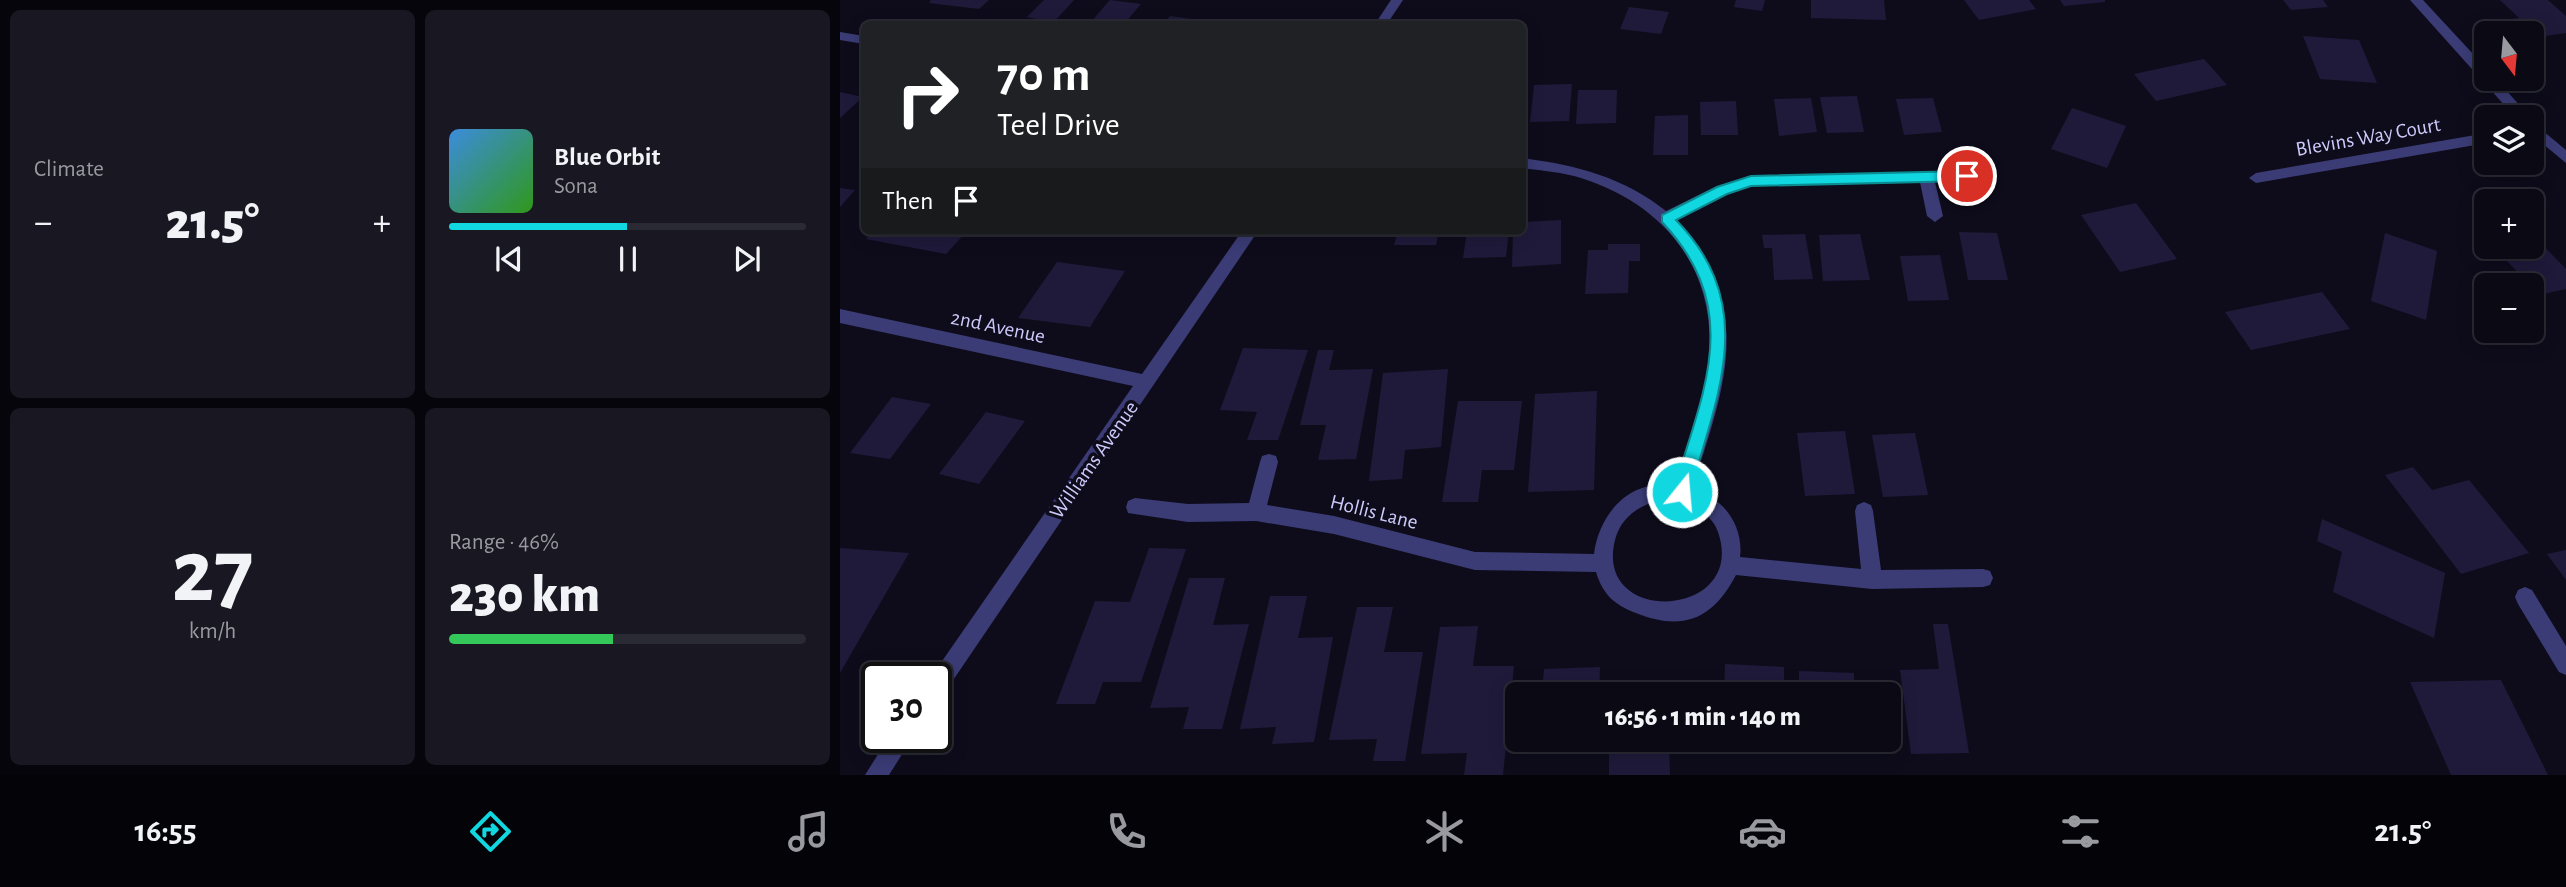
<!DOCTYPE html>
<meta charset="utf-8">
<style>
:root{--surface:#0a0914;--page:#181722;--text:#f1f3f6;--muted:#999aa0;--line:#2a2a34;--accent:#11d7e0}
body{margin:0;font-family:"Alegreya Sans",sans-serif;background:var(--page);color:var(--text);height:100vh;display:flex;flex-direction:column;font-size:26px;white-space:nowrap}
*{box-sizing:border-box;margin:0}
p{font-size:23px;color:var(--muted)}
.icon{flex:none;width:38px;height:38px;fill:none;stroke:currentColor;stroke-width:2;stroke-linecap:round;stroke-linejoin:round}
.map{position:relative;flex:1;overflow:hidden}
.side{display:flex;flex-direction:column;gap:10px;padding:10px;background:#06050b;width:840px}
.side>*{flex:none}
.guide{position:absolute;left:21px;top:21px;width:665px;height:214px;border-radius:10px;box-shadow:0 4px 18px #0003,0 0 0 2px var(--line);background:#202124;color:#fff;overflow:hidden}
.needle{width:46px;rotate:164deg}
.buttons{position:absolute;left:1634px;top:21px;display:grid;gap:14px}
.buttons a{display:grid;place-items:center;width:70px;height:70px;border-radius:10px;background:var(--surface);box-shadow:0 4px 18px #0003,0 0 0 2px var(--line);font-size:35px}
.speed{position:absolute;left:21px;top:662px;display:flex;gap:14px;font-size:35px;font-weight:700;text-align:center}
.speed>*{display:grid;place-content:center;width:91px;height:91px;border-radius:50%;background:var(--surface);box-shadow:0 4px 18px #0003,0 0 0 2px var(--line);line-height:1}
.speed .limit{border:4px solid #111;border-radius:10px;background:#fff;color:#111}
.pin{position:absolute;display:grid;place-items:center;width:60px;height:60px;color:#fff;margin:-30px;border:4px solid #fff;border-radius:50%;box-shadow:0 2px 7px #0007}
.me{position:absolute;width:77px;margin:-38px;rotate:17deg;stroke-linejoin:round;filter:drop-shadow(0 0 5px #0008)}
.turn{display:flex;align-items:center;gap:24px;height:147px;padding:0 21px;font-size:32px}
.turn .icon{width:91px;height:91px;stroke-width:2.5}
.turn b{display:block;font-size:49px;line-height:60px}
.then{display:flex;align-items:center;height:66px;padding:0 21px;background:#0003;gap:14px;font-size:26px}
.big{font-size:52px;font-weight:800;line-height:1.1}
.side .card{flex:1;display:flex;flex-direction:column;justify-content:center;gap:10px;min-width:0;padding:0 24px;border-radius:10px;background:var(--page)}
.side .dial{align-items:center;gap:0}
.dial b{font-size:91px;line-height:1}
.song{display:flex;align-items:center;gap:21px}
.cover{width:84px;height:84px;border-radius:10px;background:linear-gradient(135deg,hsl(210 70% 55%),hsl(110 70% 35%))}
.played{height:7px;border-radius:4px;background:linear-gradient(90deg,var(--accent) 50%,var(--line) 50%)}
.keys{display:flex;justify-content:space-around;direction:ltr}
.heat{display:flex;justify-content:space-between;align-items:center;font-size:38px;direction:ltr}
.charge{height:10px;border-radius:5px;background:linear-gradient(90deg,#34c759 46%,var(--line) 0)}
.side .tiles{flex:1;display:grid;gap:10px;grid-template-columns:repeat(2,1fr)}
.trip{position:absolute;left:665px;top:682px;width:396px;height:70px;border-radius:10px;background:var(--surface);box-shadow:0 4px 18px #0003,0 0 0 2px var(--line);font-weight:800;line-height:70px;text-align:center}
.tabs{display:flex;height:112px;justify-content:space-around;align-items:center;background:#040408;color:var(--muted)}
.tabs .icon{width:49px;height:49px}
.tabs .on{color:var(--accent)}
.tabs b{font-size:32px;color:var(--text)}
main{display:flex;flex:1;min-height:0}
.map>svg:first-child{display:block}
.building{fill:#1f1a3a}
.lines{fill:none;stroke-linecap:round;stroke-linejoin:round}
.minor{fill:#3b3c76;fill-rule:evenodd}
.route{fill:#11d7e0;stroke:#0b8c92;stroke-width:2}
.labels{text-anchor:middle;dominant-baseline:central;stroke-width:7;stroke-linejoin:round;paint-order:stroke}
.street-label{font-size:21px;fill:#cdcafb;stroke:#0e0c1b}
</style>
<main>
<section class="side">
<div class="tiles">
<div class="card"><p>Climate</p>
<div class="heat"><a>−</a><b class="big">21.5°</b><a>+</a></div>
</div>
<div class="card">
<div class="song"><i class="cover"></i><div><b>Blue Orbit</b><p>Sona</p></div></div>
<div class="played"></div>
<div class="keys"><svg class="icon" aria-label="previous" viewBox="0 0 24 24"><path d="M18 5L8 12l10 7zM5 5v14"/></svg><svg class="icon" aria-label="pause" viewBox="0 0 24 24"><path d="M8 5v14M16 5v14"/></svg><svg class="icon" aria-label="next" viewBox="0 0 24 24"><path d="M6 5l10 7-10 7zM19 5v14"/></svg></div>
</div>
<div class="card dial"><b>27</b><p>km/h</p></div>
<div class="card"><p>Range · 46%</p><b class="big">230 km</b><div class="charge"></div></div>
</div>
</section>
<div class="map">
<svg width="1726" height="775" viewBox="0 0 1726 775">
<rect width="100%" height="100%" fill="#0e0c1b"/>
<path class="building" d="M91 0H149L139 9 89 3Z
M204 0H234L213 23 187 17Z
M270 0 301 4 284 24H249Z
M896 0H925L922 11 894 7Z
M971 0H1044L1046 20 971 18Z
M1124 0H1189L1196 9 1139 20Z
M1220 0H1265V2L1224 6Z
M1443 0H1483L1488 7 1451 10Z
M1660 0H1708L1726 16V33L1692 38V33H1685L1670 19 1679 18Z
M789 7 829 12 821 34 780 29Z
M330 16 381 23V24H323Z
M1463 36 1519 40 1537 83 1480 79Z
M1364 59 1387 85 1316 101 1294 74Z
M732 84 729 121 690 122 694 85Z
M738 90H777L776 123 736 124Z
M0 92 23 97 0 118Z
M1017 96 1024 132 987 133 980 97Z
M971 98 977 132 939 136 934 99Z
M1093 98 1102 132 1064 135 1056 99Z
M896 101 898 135H861L860 102Z
M1232 108 1286 126 1267 168 1211 149Z
M848 115V155H813L815 116Z
M0 188 15 190 0 207Z
M1296 203 1337 259 1280 272 1241 215Z
M1647 219V239L1631 223Z
M721 220V264L672 267 673 231H682V222Z
M34 231H127L106 254 26 239Z
M558 231H599L596 245H554Z
M627 231H669L666 257 623 258Z
M1119 232 1157 233 1168 280H1128Z
M1545 233 1597 251 1586 320 1531 301Z
M965 234 973 279 934 280 932 248H924L922 235Z
M1020 234 1030 280 983 281 979 235Z
M1692 234 1726 269V289L1699 295 1654 247H1692Z
M768 244H800V261H789L788 293 745 294 748 250H768Z
M1100 255 1109 300 1068 301 1060 256Z
M217 262 285 271 250 327 178 318Z
M1482 292 1510 329 1411 350 1385 312Z
M403 348 468 350 438 440H407L417 412 380 410Z
M478 350H494L489 370 533 369 516 459 478 460 486 425H460Z
M608 369 601 447 565 450 562 479 529 481 543 373Z
M757 391 754 490 688 492 695 394Z
M52 397 91 404 50 459 10 453Z
M618 401H682L674 470H642L638 502H602Z
M146 412 185 421 139 484 99 474Z
M1005 431 1015 494 965 496 957 433Z
M1075 433 1088 495 1043 497 1032 435Z
M1573 467 1592 490 1629 480 1689 553 1621 574 1545 475Z
M1482 519 1605 573 1594 638 1493 592 1502 552 1477 541Z
M0 548 69 553 0 673Z
M309 548 346 549 301 682H263L255 704H216L255 601 290 602Z
M1726 550V580L1707 554Z
M349 578H385L373 625 409 624 382 729H343L349 707 310 708Z
M430 596H467L458 638 493 637 474 742 432 744 436 727 400 729Z
M517 607H553L544 652H583L565 761H533L537 739 489 740Z
M1093 624H1108L1129 753 1071 754 1060 670 1099 669Z
M638 626 633 666H674L663 775H624L627 753 581 754 600 627Z
M885 664 944 667V695H884Z
M760 667 759 695H702L704 669Z
M959 671 1014 673V695H959Z
M1661 680 1708 775H1611L1570 682Z
M698 740H757V749L698 750Z
M769 740H829L830 775H769Z
M882 740H944V749L882 746Z
M960 740H1016L1017 753 960 751Z"/>
<g class="lines">
<path class="minor" d="M551 0H563L547 24H535Z
M1570 0H1583L1647 69V79H1656L1690 117H1675Z
M0 32 24 36V44L0 40Z
M1692 122 1726 150V163L1692 135Z
M1647 133V143L1416 183 1409 178 1416 173Z
M682 158C736 165 783 177 826 211L877 186 911 176 1152 171V179L1147 180 1095 182 1103 216 1095 222 1087 216 1080 182 911 186 887 194 836 220C917 311 884 387 852 490 883 496 904 526 900 557L1021 569 1015 511 1017 505 1024 502 1031 505 1033 511 1041 570 1143 569 1150 571 1153 578 1150 585 1143 587 1032 589 896 575C873 619 843 632 796 613 775 605 763 595 756 572L635 570 494 534 416 521 348 522 288 513 286 507 288 501 295 498 348 504 409 503 420 462 422 456 429 454 436 456 438 462 427 505 494 516 635 552 754 554C759 513 791 478 834 486 847 448 863 409 868 368 880 275 829 206 741 178 722 172 702 171 682 168ZM821 500C843 505 870 508 878 532 908 619 753 627 775 540 781 517 799 505 821 500Z
M402 231H418L103 695 96 698V677H91L293 386 0 323V309L302 374Z
M1685 587 1692 590 1726 646V675L1719 672 1678 604 1675 597 1678 590Z
M49 737H73L49 775H25Z"/>
</g>
<path class="route" d="M1127 171 1134 176 1127 181 911 186 887 194 836 220C919 305 878 393 850 492L848 498H836L833 492C863 391 905 310 822 222V215L877 187 911 176Z"/>
<g class="labels">
<g class="street-label">
<text transform="translate(1528 137) rotate(-10)">Blevins Way Court</text>
<text transform="translate(158 327) rotate(12)">2nd Avenue</text>
<text transform="translate(254 460) rotate(-55)">Williams Avenue</text>
<text transform="translate(534 512) rotate(14)">Hollis Lane</text>
</g>
</g>
</svg>
<div class="buttons">
<a><svg class="needle" viewBox="-14 -14 28 28"><path d="M0-13l5 13h-10z" fill="#e53935"/><path d="M0 13l5-13h-10z" fill="#999aa0"/></svg></a>
<a><svg class="icon" aria-label="layers" viewBox="0 0 24 24"><path d="M12 4l9 5-9 5-9-5zM3 14l9 5 9-5"/></svg></a>
<a>+</a>
<a>−</a>
</div>
<div class="speed"><div class="limit">30</div></div>
<div class="pin" style="left:1127px;top:176px;background:#d93025"><svg class="icon" aria-label="arrive" viewBox="0 0 24 24"><path d="M6 21V4h12l-3 4 3 4H6"/></svg></div>
<svg class="me" style="left:842px;top:492px" viewBox="-20 -20 40 40"><circle r="17" fill="#11d7e0" stroke="#fff" stroke-width="3"/><path d="M0-11L8 9 0 5-8 9z" fill="#fff"/></svg>
<div class="trip">16:56 · 1 min · 140 m</div>
<div class="guide">
<div class="turn"><svg class="icon" aria-label="right" viewBox="0 0 24 24"><path d="M7 20v-9h11M14 6l5 5-5 5"/></svg><div><b>70 m</b>Teel Drive</div></div>
<div class="then">Then<svg class="icon" aria-label="arrive" viewBox="0 0 24 24"><path d="M6 21V4h12l-3 4 3 4H6"/></svg></div>
</div>
</div>
</main>
<nav class="tabs">
<b>16:55</b>
<svg class="icon on" aria-label="directions" viewBox="0 0 24 24"><path d="M12 3l9 9-9 9-9-9zM9 14v-3h6M13 9l2 2-2 2"/></svg>
<svg class="icon" aria-label="music" viewBox="0 0 24 24"><path d="M9 18V5l10-2v13"/><circle cx="6" cy="18" r="3"/><circle cx="16" cy="16" r="3"/></svg>
<svg class="icon" aria-label="phone" viewBox="0 0 24 24"><path d="M5 4h4l2 5-3 2q2 4 5 5l2-3 5 2v4C11 20 4 13 5 4z"/></svg>
<svg class="icon" aria-label="climate" viewBox="0 0 24 24"><path d="M12 3v18M4 7l16 10M4 17L20 7"/></svg>
<svg class="icon" aria-label="car" viewBox="0 0 24 24"><path d="M5 17H2v-5l4-1 3-4h7l3 4 3 1v5h-3M9 17h6M6 11h13"/><circle cx="7" cy="17" r="2"/><circle cx="17" cy="17" r="2"/></svg>
<svg class="icon" aria-label="filters" viewBox="0 0 24 24"><path d="M4 7h16M4 17h16"/><circle cx="9" cy="7" r="2"/><circle cx="15" cy="17" r="2"/></svg>
<b>21.5°</b>
</nav>
